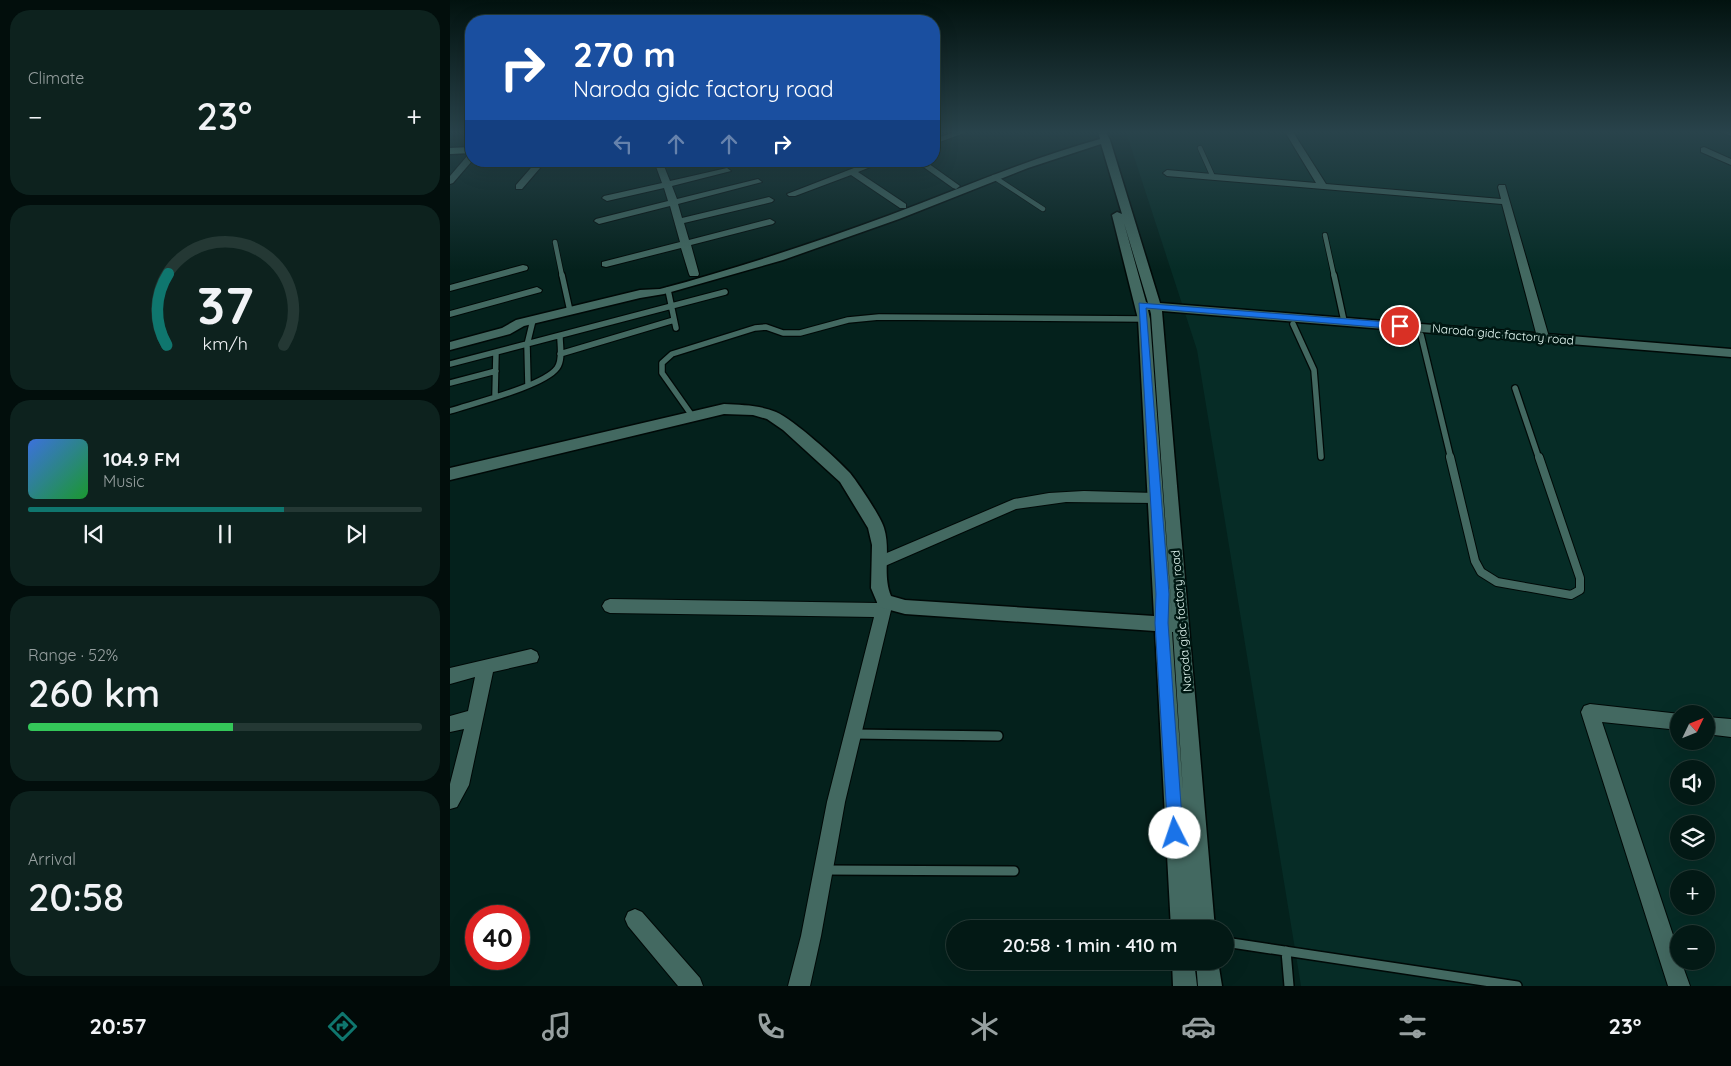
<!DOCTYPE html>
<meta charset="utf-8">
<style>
:root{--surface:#031915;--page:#0d221e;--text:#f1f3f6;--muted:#97a0a0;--line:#243834;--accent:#0f766e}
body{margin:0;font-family:Quicksand,sans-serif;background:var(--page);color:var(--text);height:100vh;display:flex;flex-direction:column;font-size:19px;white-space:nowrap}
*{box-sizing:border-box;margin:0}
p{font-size:16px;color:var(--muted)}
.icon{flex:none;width:28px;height:28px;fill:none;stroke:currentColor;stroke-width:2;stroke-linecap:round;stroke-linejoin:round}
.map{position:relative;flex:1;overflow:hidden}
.side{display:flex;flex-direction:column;gap:10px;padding:10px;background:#020e0c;width:450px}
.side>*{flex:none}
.guide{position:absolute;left:15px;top:15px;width:475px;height:152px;border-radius:20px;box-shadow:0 5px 20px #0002,0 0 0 1px var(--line);background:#1a4fa0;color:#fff;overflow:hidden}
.needle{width:32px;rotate:47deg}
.controls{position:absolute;left:1220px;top:705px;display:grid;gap:10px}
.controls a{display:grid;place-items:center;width:45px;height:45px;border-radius:50%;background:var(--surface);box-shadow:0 5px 20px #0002,0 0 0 1px var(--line);font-size:25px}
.speed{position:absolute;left:15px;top:905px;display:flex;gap:10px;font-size:25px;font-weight:700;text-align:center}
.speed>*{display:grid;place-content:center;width:65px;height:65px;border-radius:50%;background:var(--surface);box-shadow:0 5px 20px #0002,0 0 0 1px var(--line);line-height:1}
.speed .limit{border:8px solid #d22;background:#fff;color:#111}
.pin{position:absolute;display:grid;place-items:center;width:42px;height:42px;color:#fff;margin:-21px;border:2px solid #fff;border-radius:50%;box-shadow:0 1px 5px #0007}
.me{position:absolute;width:55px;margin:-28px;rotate:356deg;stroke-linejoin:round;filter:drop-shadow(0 0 4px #0008)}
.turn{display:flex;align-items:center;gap:18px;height:105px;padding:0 25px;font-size:22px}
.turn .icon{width:65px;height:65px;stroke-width:2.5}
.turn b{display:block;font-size:35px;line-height:42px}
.lanes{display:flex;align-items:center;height:48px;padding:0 25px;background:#0003;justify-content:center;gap:25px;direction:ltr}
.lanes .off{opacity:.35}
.big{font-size:38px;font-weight:600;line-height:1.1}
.side .widget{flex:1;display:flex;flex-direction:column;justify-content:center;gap:8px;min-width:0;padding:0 18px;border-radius:20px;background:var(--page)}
.side .dial{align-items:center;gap:0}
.dial svg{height:130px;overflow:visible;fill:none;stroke:var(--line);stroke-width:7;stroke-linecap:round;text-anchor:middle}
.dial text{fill:var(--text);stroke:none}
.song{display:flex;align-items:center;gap:15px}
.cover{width:60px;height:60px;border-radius:8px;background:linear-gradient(135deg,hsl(220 70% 55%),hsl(130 70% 35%))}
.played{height:5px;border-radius:2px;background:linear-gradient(90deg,var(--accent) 65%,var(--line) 65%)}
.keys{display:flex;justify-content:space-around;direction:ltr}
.heat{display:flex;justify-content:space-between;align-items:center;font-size:28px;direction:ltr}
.charge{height:8px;border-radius:4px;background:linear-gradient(90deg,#34c759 52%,var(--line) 0)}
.trip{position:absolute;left:496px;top:920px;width:288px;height:50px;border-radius:25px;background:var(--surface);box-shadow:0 5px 20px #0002,0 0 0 1px var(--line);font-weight:600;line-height:50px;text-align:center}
.dock{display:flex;height:80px;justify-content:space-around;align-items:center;background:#010a08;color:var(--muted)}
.dock .icon{width:35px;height:35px}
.dock .active{color:var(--accent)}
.dock b{font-size:22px;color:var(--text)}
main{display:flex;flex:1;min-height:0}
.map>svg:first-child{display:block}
.built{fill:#062c26;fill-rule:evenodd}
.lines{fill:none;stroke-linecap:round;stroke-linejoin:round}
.lane-far3-casing{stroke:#000907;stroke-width:6}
.lane-far2-casing{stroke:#000907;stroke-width:8}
.lane-far1-casing{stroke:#000907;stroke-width:10}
.lane-casing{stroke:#000907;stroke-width:12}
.street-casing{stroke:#000907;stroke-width:2}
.secondary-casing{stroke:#000907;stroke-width:3}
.primary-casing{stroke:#000907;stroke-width:3}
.lane-far3{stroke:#436961;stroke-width:4.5}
.lane-far2{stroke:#436961;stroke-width:5.5}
.lane-far1{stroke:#436961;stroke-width:8}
.lane{stroke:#436961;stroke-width:9}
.street{fill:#436961;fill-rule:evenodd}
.secondary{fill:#436961;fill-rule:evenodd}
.primary{fill:#65a187;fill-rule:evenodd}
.route{fill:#1a73e8;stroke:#114b97}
.labels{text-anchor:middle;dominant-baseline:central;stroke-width:5;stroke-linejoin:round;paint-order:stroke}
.street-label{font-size:12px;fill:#e5faf5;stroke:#001813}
</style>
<main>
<section class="side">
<div class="widget"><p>Climate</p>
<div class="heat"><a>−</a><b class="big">23°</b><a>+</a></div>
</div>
<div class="widget dial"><svg viewBox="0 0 100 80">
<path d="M14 69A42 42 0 1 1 86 69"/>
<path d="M14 69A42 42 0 0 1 15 25" stroke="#0f766e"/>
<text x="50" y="56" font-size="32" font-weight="700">37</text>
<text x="50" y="72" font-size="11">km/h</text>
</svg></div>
<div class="widget">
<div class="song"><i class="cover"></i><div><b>104.9 FM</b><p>Music</p></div></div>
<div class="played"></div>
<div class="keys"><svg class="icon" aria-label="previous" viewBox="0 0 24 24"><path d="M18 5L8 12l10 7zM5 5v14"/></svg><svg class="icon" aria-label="pause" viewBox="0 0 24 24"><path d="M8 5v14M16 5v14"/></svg><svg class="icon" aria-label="next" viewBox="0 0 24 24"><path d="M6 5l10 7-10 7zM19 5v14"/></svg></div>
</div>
<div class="widget"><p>Range · 52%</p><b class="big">260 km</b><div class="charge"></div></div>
<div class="widget"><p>Arrival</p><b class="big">20:58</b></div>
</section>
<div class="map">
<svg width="1281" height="986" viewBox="0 0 1281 986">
<rect width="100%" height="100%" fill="#04211c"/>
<path class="built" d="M676 132H1281V986H851L747 350ZM1229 714H1256V741H1229ZM1229 769H1256V796H1229ZM1229 824H1256V851H1229ZM1229 879H1256V906H1229ZM1229 934H1256V961H1229Z"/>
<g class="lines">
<defs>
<path id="lane-far3" d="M750 148 763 177
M544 177 593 209
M875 235 884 276
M105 242 112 276"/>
<path id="lane-far2" d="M112 275 120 311
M884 275 894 321
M218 290 226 328
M843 324 864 370 871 457
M971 335 1001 459
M110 354 224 320
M0 364 275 292
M0 383 46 371
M78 385 77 345 83 320
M1065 388 1089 459
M45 396 46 353
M0 411C24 403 94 386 107 368 113 360 110 346 110 337
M243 417 212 373V363L222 354 305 328 316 327 333 333H350L398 320 429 317 694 319"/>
<path id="lane-far1" d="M1000 457 1025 561 1031 572 1047 582 1121 595 1130 590V578L1089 457"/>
<path id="lane" d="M403 734 548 736
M375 870 564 871
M775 942 1067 986
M836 951 839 986"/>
<path id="street" d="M505 132H517L484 144V139Z
M835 132H843L876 184 1051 199 1048 187 1049 185H1055L1099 337 1097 340 1093 341 1087 337 1052 204 717 176 713 173 717 170 866 183Z
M1272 132H1281V136Z
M1254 147 1281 159V165L1251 152V148Z
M18 155H21L22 161 3 183 0 184V176Z
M87 161H96L72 189H66V185Z
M204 161H212L220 181 277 168 281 171 222 186 227 199 308 179 312 182 228 204 232 218 319 197 324 200 322 202 234 223 239 240 320 219 325 222 323 224 241 245 249 274 248 276H240L239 274 231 248 156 267 152 266V262L230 242 220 206 149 224 144 221 146 219 218 201 214 188 157 201 152 198 154 196 212 183Z
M422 161H435L408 172 456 204V208H450L401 175 345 196H339L337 194Z
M465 161H475L510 186 506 189 503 188Z
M73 265 77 266 78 268 77 270 0 291V285Z
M87 287 92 290 91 292 0 317V311Z
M634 491 705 493 710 494 712 498 710 502 705 503 616 502 566 509 435 566 430 568 425 566 423 562 425 558 564 499 599 493Z
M435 595 440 597 443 602 395 802 371 936 360 986H338L351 936 377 802 424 617 160 613 155 611 152 606 155 601 160 599 427 603 430 597Z
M81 649 87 652 89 657 87 662 43 672 19 785 7 807 0 809V784L14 729 0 732V716L18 711 25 677 0 684V668Z
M1140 704 1230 714 1229 730 1152 722 1229 953V961H1231L1240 986H1218L1131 712 1134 706Z
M1256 717 1281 719V737L1256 734Z
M185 909 192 912 250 978 253 986H228L178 926 175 919 178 912Z"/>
<path id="secondary" d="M648 132H656L660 140 710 303 1281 349V357L712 311 765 929H721L705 631 455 614 429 607 421 588 422 545 418 528 390 482 333 430 317 419 303 415 274 414 0 480V468L274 404C292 405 309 405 326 412 344 420 386 458 400 473 408 483 431 517 434 528 441 550 432 575 441 596L455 600 704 616 688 319 662 215 667 212 672 214 651 144 578 168 449 219 333 260 214 294 190 298 74 326 60 334 0 350V342L52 328 66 320 190 290 210 289C288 268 364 243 440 215 510 189 578 159 650 139ZM674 223 698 303 696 302ZM698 310H700L701 314 722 617 700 319ZM722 632H723L733 792Z
M722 961H744L747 986H723Z
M746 961H768L772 986H748Z"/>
<path id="primary" d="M21 147V153L0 154V148Z"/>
</defs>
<use href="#lane-far3" class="lane-far3-casing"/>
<use href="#lane-far2" class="lane-far2-casing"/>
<use href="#lane-far1" class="lane-far1-casing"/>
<use href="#lane" class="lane-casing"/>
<use href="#street" class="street-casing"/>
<use href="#secondary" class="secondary-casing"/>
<use href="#primary" class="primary-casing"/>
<use href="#lane-far3" class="lane-far3"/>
<use href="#lane-far2" class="lane-far2"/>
<use href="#lane-far1" class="lane-far1"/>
<use href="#lane" class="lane"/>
<use href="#street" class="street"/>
<use href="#secondary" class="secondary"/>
<use href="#primary" class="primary"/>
</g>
<linearGradient id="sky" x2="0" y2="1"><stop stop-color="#02120f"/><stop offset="0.49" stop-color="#29434b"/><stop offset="1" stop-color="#29434b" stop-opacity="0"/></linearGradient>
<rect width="1281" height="270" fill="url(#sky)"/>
<path class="route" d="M689 303 950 323 955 326 950 329 696 308 719 594 718 623 733 833 731 839 725 841 720 839 718 833 705 623 706 594Z"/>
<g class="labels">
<g class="street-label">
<text transform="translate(1053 334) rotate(5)">Naroda gidc factory road</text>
<text transform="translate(731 621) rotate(-95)">Naroda gidc factory road</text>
</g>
</g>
</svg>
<div class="controls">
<a><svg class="needle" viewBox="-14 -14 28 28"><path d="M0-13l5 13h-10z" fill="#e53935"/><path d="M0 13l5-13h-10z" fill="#97a0a0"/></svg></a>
<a><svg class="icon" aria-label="sound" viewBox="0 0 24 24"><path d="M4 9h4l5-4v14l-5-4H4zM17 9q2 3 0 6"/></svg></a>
<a><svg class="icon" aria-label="layers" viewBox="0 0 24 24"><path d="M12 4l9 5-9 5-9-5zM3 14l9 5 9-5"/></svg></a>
<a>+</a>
<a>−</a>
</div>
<div class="speed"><div class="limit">40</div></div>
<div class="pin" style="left:950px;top:326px;background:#d93025"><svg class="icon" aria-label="arrive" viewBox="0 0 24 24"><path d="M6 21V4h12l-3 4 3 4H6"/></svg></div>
<svg class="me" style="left:725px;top:833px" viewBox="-20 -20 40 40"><circle r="19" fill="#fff"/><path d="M0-13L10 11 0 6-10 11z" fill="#1a73e8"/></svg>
<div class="trip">20:58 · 1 min · 410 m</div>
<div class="guide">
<div class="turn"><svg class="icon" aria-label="right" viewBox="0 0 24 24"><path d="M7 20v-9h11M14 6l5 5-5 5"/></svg><div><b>270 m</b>Naroda gidc factory road</div></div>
<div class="lanes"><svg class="icon off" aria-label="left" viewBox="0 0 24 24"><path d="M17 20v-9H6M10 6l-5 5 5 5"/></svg><svg class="icon off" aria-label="ahead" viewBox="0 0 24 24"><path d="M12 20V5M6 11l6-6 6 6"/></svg><svg class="icon off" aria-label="ahead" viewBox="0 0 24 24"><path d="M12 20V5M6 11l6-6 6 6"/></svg><svg class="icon" aria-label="right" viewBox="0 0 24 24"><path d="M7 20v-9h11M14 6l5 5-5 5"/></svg></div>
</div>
</div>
</main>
<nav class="dock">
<b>20:57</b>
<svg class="icon active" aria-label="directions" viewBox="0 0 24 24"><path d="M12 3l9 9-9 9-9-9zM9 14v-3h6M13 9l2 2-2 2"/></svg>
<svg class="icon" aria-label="music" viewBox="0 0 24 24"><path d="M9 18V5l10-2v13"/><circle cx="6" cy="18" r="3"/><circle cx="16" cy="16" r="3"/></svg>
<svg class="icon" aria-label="phone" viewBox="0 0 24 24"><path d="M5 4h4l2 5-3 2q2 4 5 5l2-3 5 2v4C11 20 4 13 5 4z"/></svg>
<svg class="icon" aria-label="climate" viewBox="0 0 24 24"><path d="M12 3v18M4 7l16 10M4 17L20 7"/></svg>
<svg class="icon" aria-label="car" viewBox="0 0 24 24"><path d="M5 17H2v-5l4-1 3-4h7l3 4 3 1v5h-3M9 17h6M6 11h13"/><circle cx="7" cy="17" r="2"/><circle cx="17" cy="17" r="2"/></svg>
<svg class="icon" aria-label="filters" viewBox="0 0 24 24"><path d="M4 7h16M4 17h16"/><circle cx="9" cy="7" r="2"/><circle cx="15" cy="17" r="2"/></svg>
<b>23°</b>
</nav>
